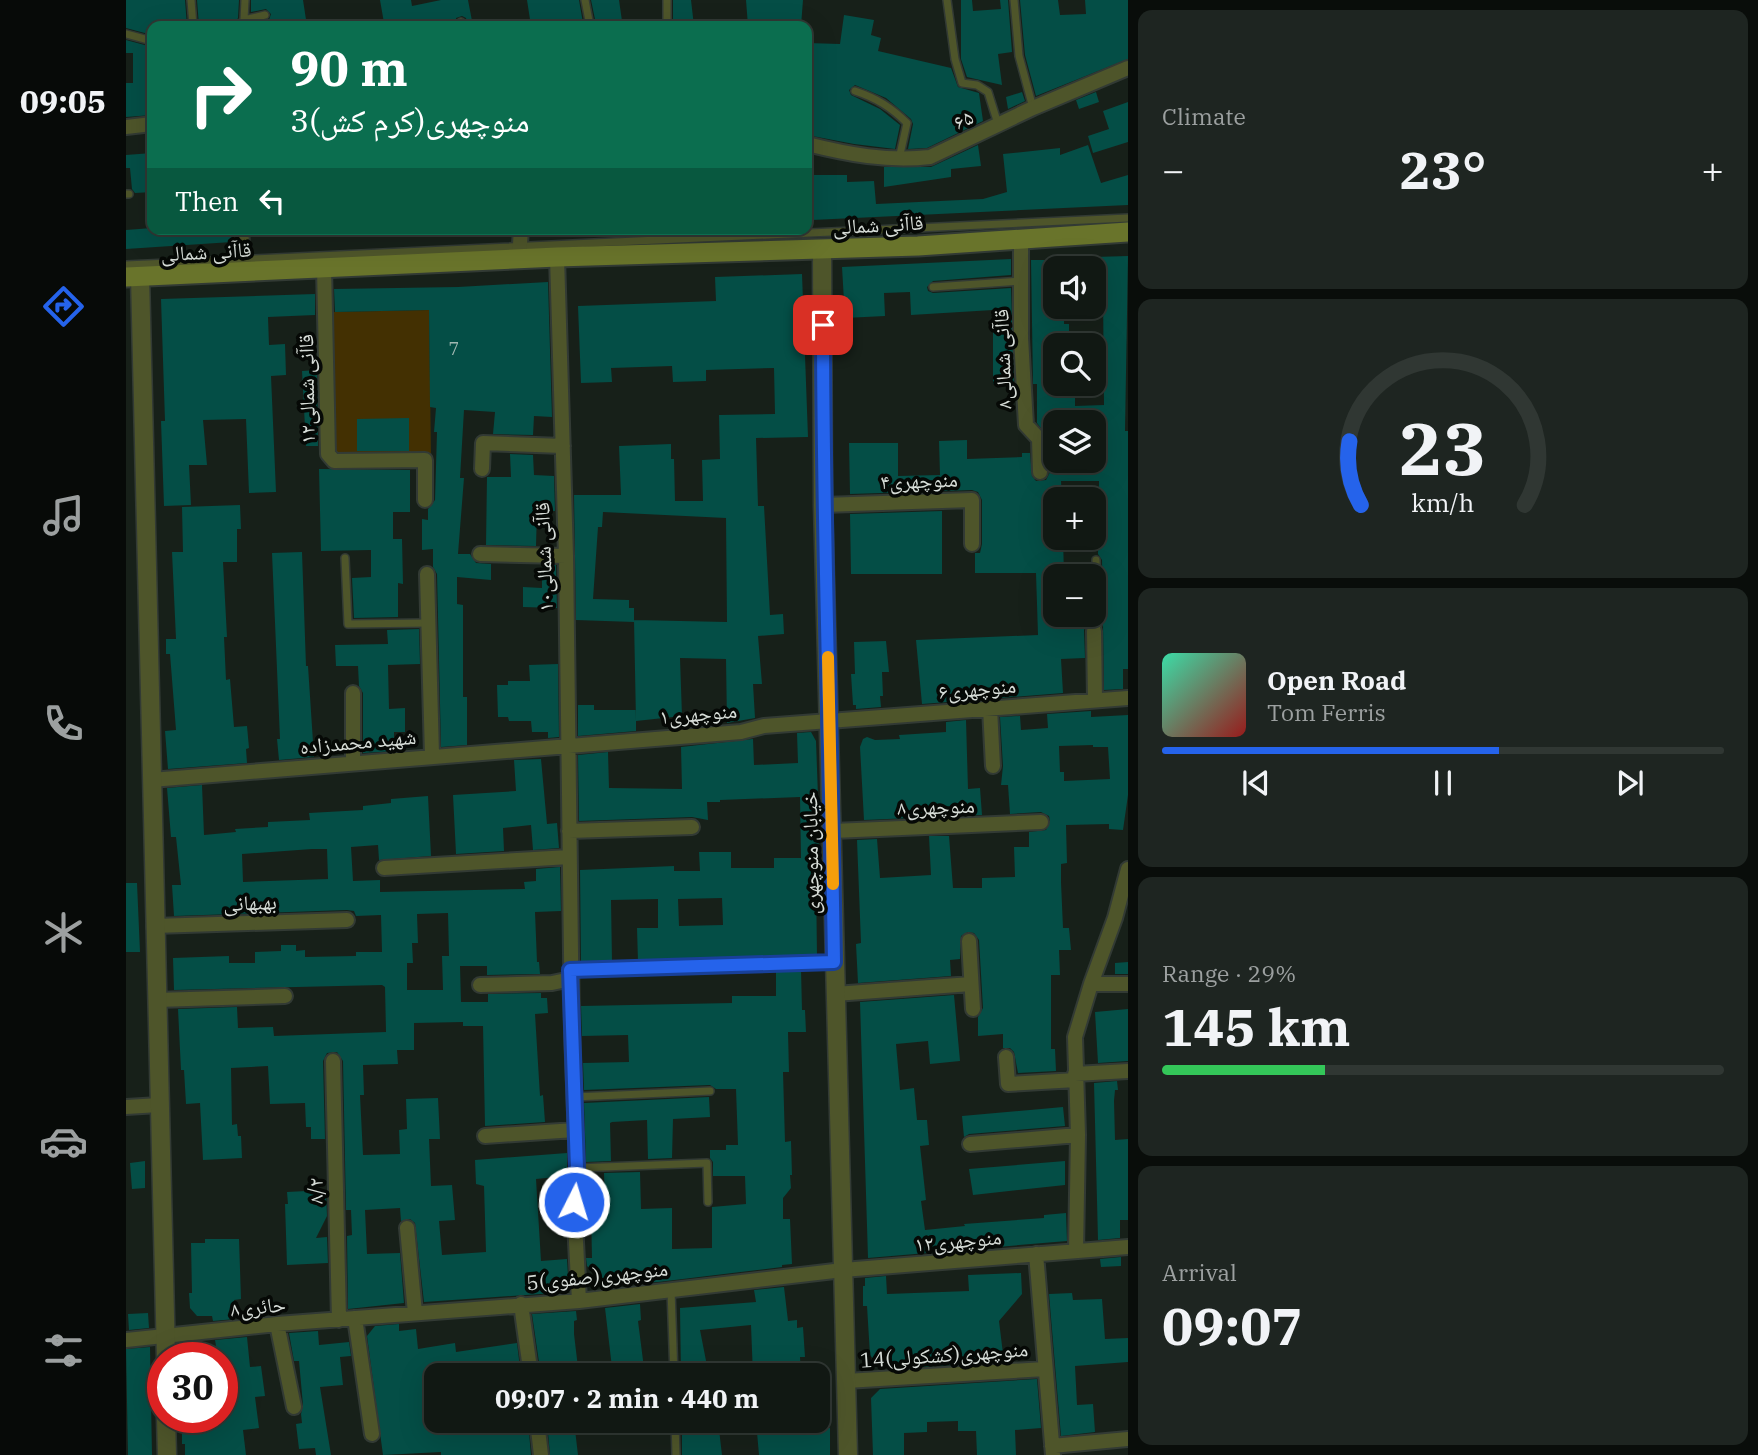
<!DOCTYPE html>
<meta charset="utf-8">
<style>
:root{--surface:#111813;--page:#1e2521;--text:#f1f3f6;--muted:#9ca0a0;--line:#303733;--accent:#2563eb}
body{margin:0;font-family:"IBM Plex Serif","Noto Naskh Arabic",serif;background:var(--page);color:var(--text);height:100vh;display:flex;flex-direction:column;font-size:26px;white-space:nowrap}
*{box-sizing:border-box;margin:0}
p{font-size:23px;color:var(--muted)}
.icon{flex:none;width:38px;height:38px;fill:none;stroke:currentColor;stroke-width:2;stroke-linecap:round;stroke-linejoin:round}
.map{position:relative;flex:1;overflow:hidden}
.sheet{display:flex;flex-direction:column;gap:10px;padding:10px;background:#090d0a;width:630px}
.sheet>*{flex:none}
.hud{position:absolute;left:21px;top:21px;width:665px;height:214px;border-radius:14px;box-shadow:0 7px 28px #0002,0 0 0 2px var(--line);background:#0b6e4f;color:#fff;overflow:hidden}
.tools{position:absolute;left:917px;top:256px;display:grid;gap:14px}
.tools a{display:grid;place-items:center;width:63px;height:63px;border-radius:14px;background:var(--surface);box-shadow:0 7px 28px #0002,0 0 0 2px var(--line);font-size:35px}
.speed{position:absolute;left:21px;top:1342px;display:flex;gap:14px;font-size:35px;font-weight:700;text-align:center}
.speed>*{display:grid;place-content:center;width:91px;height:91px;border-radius:50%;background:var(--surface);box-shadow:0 7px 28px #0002,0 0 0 2px var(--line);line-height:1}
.speed .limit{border:10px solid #d22;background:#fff;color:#111}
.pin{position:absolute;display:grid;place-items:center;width:60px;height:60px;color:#fff;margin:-30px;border-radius:14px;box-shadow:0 4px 10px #0006}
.me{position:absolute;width:77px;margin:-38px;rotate:5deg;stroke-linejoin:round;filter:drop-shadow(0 0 5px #0008)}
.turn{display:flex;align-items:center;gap:24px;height:147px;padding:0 28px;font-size:32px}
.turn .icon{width:91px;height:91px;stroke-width:2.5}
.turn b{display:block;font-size:49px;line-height:60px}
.then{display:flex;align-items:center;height:66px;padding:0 28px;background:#0003;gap:14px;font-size:26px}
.big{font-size:52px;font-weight:700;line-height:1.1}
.sheet .card{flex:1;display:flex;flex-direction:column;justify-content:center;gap:10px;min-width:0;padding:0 24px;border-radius:14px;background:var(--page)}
.sheet .dial{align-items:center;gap:0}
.dial svg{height:182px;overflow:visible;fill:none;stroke:var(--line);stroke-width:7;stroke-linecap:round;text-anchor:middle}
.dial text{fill:var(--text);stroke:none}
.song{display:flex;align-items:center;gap:21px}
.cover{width:84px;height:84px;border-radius:10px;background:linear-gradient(135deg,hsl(160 70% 55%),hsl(0 70% 35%))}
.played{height:7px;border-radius:4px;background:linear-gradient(90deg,var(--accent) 60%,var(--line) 60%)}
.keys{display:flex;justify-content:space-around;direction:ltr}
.heat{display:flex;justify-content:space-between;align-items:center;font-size:38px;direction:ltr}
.charge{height:10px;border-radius:5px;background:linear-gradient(90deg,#34c759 29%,var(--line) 0)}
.trip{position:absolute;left:298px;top:1363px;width:406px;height:70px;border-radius:14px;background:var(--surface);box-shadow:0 7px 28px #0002,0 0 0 2px var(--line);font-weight:700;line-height:70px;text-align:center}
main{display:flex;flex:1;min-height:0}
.menu{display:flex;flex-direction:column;width:126px;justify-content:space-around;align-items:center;background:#070a08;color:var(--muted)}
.menu .icon{width:49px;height:49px}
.menu .on{color:var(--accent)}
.menu b{font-size:32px;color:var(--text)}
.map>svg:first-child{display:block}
.green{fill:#433002}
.building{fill:#044e46;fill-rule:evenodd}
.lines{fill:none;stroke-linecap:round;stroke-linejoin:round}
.service-casing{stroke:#323a34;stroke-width:10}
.minor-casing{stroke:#323a34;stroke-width:18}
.tertiary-casing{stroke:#323a34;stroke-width:21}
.secondary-casing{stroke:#323a34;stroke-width:23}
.service{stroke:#4e552a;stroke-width:7}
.minor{stroke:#4e552a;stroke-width:14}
.tertiary{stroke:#4e552a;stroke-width:18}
.secondary{stroke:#69742b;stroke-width:19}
.route-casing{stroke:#184099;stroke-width:18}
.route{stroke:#2563eb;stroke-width:12}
.slow{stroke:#f59e0b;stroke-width:12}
.labels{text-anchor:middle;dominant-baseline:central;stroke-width:7;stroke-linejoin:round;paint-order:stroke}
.number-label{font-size:18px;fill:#a2b8b3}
.street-label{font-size:21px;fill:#d6dcd7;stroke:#060906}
</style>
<main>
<nav class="menu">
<b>09:05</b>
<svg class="icon on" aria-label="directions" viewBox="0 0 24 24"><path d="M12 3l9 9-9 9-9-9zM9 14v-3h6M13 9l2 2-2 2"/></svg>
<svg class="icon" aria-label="music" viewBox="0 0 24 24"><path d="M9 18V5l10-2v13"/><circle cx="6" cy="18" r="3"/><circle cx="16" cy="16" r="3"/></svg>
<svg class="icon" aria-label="phone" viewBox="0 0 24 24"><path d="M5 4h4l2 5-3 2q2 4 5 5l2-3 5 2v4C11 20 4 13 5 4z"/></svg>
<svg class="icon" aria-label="climate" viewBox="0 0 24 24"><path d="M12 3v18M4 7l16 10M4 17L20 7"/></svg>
<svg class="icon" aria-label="car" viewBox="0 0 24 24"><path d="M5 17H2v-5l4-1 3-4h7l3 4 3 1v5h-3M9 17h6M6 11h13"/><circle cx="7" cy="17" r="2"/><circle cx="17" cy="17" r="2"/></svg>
<svg class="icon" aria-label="filters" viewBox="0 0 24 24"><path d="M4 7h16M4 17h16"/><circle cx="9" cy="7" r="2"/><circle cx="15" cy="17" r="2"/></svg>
</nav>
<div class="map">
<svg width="1002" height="1455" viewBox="0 0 1002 1455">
<rect width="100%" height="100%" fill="#172019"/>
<path class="green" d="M303 310 305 456H214L209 451 207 312Z"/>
<path class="building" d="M0 0H59L61 26H26V35L0 28Z
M71 0H113L112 18 107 26H73Z
M125 0H177L181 26H152V23H130L143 20 145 14 140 9 125 12Z
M254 0H285L286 6 315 0H342L347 26H342L340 18 336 16 330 18V26H272L271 21 258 23Z
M401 0H453L457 23 432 26H405Z
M465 0H493L496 21 470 24Z
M547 0H565L568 26H547Z
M620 0H677L675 26H622Z
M835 0H846L847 11 875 9 874 0H882L886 52 872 54 876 85 841 77 835 59Z
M894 0H932L934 15 960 14 959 0H1002V59L910 96 899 55Z
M718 15 748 20 745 35 755 38 752 51 825 68 832 87 853 93 857 121 801 148 782 149 787 124 785 119 760 98 729 85 723 90 725 95 754 109 774 125 769 149 728 144 681 135V43L714 44Z
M0 40 26 47V115L0 117V83H7V53H0Z
M896 92 899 101 882 109 880 97Z
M970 92 973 102 953 109 950 100Z
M1002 102V142L967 153 962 136 983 129 977 111Z
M852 145 855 166 825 169V177L758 187V167H805Z
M962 145 975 183 1002 175V205L686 220 685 175H721V182L748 181 750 204 857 199 881 192 877 154 934 148V155Z
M26 153V192L9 193 6 189 4 168H0V155Z
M26 228 105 229 106 242 0 249V230Z
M1002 256 999 431H1002V669H997V689L978 690 976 560 972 554 973 481H935L936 499H929V537H937L938 576H929V614H935V621L966 622 960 626 958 630 959 658 935 659 937 693 796 704 790 640 912 635 910 573H849V553H854L856 544V500L852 492 846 490 724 494 723 443H772V476L814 475 813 441 841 440V459L896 457V453H904L906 476 910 481 920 480 924 472 923 439 911 423V384H907L905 260H929V306H938V324H943V345H929V383H949V406L978 405 977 289H968V257ZM929 422H979L978 460H929Z
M885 259V275L807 281 801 287 802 291 807 293 885 288 888 384H867V310L785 315 784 292 758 293 759 316 719 318 716 267Z
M676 274 682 437 630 438 632 506H638L644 615 657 614 658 634 632 636 636 684H627L629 718 601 723 600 659 554 658 556 716 510 721 508 620 601 622 600 518 477 512 476 527H472L467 599 503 600V608H508V622L450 620 448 495H495L493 446 545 444V459H548L549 501H577L576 460 594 459 593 415 649 414 648 368 580 370V381L547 382 546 366 485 368 486 382 455 383 452 306 590 301 589 277Z
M422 282 426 417 408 416 407 435 367 434 369 412 338 410 334 478H338L332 554H344L350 563 365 564V580L331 577V604L337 605V697H341V745L315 747 311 574 307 567V549L296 550V519L302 520V509L309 500 311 432H308L310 408 304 407 303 310 209 312 208 289 332 287Z
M189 294V315L142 317 143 345 159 344 160 375 145 376 150 492 123 493 120 419 77 420 81 465H63L65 505 38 506 35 421H39L35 299Z
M191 370 192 446H180L176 371Z
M283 418V451H231V419Z
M384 454 407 455 408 475 428 476 429 511 411 510 410 546 360 545 361 477H385Z
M193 469 284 470V512H267V539H276L277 584 272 583V617L228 618 226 578 245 577V550L195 551Z
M114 505 115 529H111V562H97L101 637H98L100 680 104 679 108 727 121 726 123 748 120 749 121 763 42 769 39 731 50 730 44 654H40V639H50L46 552H57L56 507Z
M816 511V574H725L724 514Z
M176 552 180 666H182L188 757 153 760 151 739H154L146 553Z
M416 565H430L431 608 397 607V587L416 588Z
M293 629 294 664 262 665 263 709 279 708V732H268V751L237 753V693L233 686 232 666H210L209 645 262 644 261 630Z
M760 641 763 672H756L757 696H754L755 707 730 709V705H727L725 674H729L728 642Z
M432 664 433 737 422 738V732H406L405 721H383L382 717H372L371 685H382V681H404L403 665Z
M452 705H468V710H510V731L452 736Z
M965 711V717L1002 715V795L997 830 983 829V824L940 825 941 863 935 864V882L937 928H943L945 950H933L934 975H925V1049H929L930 1071 892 1073 888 1052 884 1048H877V1034L852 1036V1017L857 1008 853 940 848 933 842 932 835 936 834 959 824 960 825 976 732 983 730 944 735 943 731 840 751 839 754 878 805 875 803 836H823L827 888H856V878L889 877 888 847H903V832L920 830 924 821 923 816 915 812 884 814 882 785H875L877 766 874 717 894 716 895 730 922 728 921 714ZM967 745V747H982L984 779 938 781V772H934L933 746Z
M840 720 842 789 854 788 856 815 738 820 734 747 737 739 741 737 749 740 774 739 773 735 820 732V722Z
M685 732 690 741 692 796 693 878H690L691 956 512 962 511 928H532V899L485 900 486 962 455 963 454 870 548 866V871H574L573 852H605V868H648V858H675L674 797 594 800V802H581L582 820 566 817 453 821 452 755 482 752 483 788 556 789 555 747 627 739 628 765 672 763 671 733ZM596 898 597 925 553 926 552 899Z
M415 759 421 824 431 823 433 848 407 850 405 825 377 828 378 851 330 854 327 795 390 791 388 760Z
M76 785 78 835 110 832 109 829 142 827V822L184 820 183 813 237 810V806L265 803V799L302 796 305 856 253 860 252 845 225 847 227 881 254 880V892L399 889 398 882 410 881V869L434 867 435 911 409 912 411 962H413L414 974 361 975V966H334L335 1002H362V994L415 993V998H421L422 1013 409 1014 414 1096 417 1095 419 1122 359 1126 357 1026H337V1022L288 1023V1050H271L272 1064 237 1065 238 1095H234L237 1155 274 1154 273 1130 281 1129 280 1099 312 1098 314 1139H303L305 1186 326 1185 329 1220 313 1221 316 1255 360 1252 358 1186 350 1184 349 1160 441 1153V1176L410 1179 415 1261 441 1259 443 1292 298 1302 289 1223 284 1219 275 1221 274 1208 239 1210 241 1254 274 1253 278 1303 222 1309 221 1236 226 1235 225 1210H220L217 1061 211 1052 201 1053 197 1061 199 1139H185V1127H180L179 1103 144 1104 142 1066 105 1068 106 1125 111 1124 112 1136H115L116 1158 77 1160 74 1103 60 1104 58 1070H55L52 1009 111 1007 112 1028 147 1027 148 1036 260 1032 259 987 256 985 48 990 47 958 103 956V963H129V952L155 951V945H170V951L179 950V957L230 956V952H256L255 915 230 916 228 911 221 910 48 916 46 885H55L50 837H45L41 788ZM186 849H201L202 879 117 882 116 854ZM322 913 323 956H316L317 990H281V963H287L286 943H292L291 914Z
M0 883H11L14 952H0Z
M1002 962V974H989V963Z
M675 969 676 1010H679L680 1032H662L663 1072H657L659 1142 665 1141 666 1175H664L665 1188 657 1198V1219H664L666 1264 656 1265V1267L532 1282 512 1283V1276L475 1278 461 1266 460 1258H466L465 1211 479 1210 478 1173 514 1172 515 1209 546 1208V1249L586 1248V1207L620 1204 619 1176H587V1162L584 1158V1150H600V1145H612L610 1089H590L584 1085 458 1090 457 1063 503 1062 502 1035 456 1036 455 1006 606 1003V996H650V970Z
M828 995 834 1061 804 1064 802 1041 770 1044 774 1090 788 1088 791 1120H801L803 1145 794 1146 800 1200 795 1201 799 1230 839 1226 838 1224 918 1218V1215L940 1213 941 1241 742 1258 734 1002Z
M1002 1009V1061L972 1063 969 1012Z
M991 1081 992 1090H989L988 1101 989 1140 1002 1139V1220H994V1238L972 1240 968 1083Z
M583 1097 584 1117 547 1119 546 1158 522 1159 521 1120 486 1122 484 1123 485 1161 460 1162 458 1103Z
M937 1107 939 1126 843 1134 838 1137 836 1116Z
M19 1161V1188L6 1189 4 1163Z
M939 1161V1185L847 1195 843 1169Z
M200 1190 201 1216 190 1238 201 1237 202 1263 161 1265 159 1204H162L161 1192Z
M79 1239H113L115 1299 108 1300 109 1319 87 1321 86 1316H71L64 1308 63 1293H66L65 1243H79Z
M995 1257V1266L975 1267 974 1259Z
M895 1273 896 1294 873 1321 878 1362 774 1368 778 1364 752 1365 744 1355 741 1306H737V1286H739V1278L760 1276 761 1294 843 1291 842 1275Z
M658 1287 662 1321 671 1320V1328L677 1327 679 1357H674L675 1372 664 1373V1376H627L625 1325 574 1330 583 1376H555L554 1308 630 1302 628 1290Z
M946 1293 947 1300 976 1299 979 1339 1002 1338V1362L949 1366 951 1405 967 1404 969 1432 935 1436 923 1294Z
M514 1304 515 1320 512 1321 519 1376H487L479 1308Z
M450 1311 451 1320 448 1321V1334L453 1376H415L406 1314Z
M22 1313 23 1328 3 1330 2 1314Z
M273 1324V1331L290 1329 292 1349 329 1343 330 1352 391 1343 395 1376H310V1421H402L405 1455H315V1452L257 1455 241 1336 249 1326Z
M192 1331 193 1345 223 1342 225 1356 214 1357 217 1385 194 1387 205 1455H190L189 1448 173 1449 170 1424 176 1423 175 1414 177 1405 173 1361H168L163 1333Z
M121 1337 124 1367 135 1366 139 1396 129 1397 133 1428 117 1430 120 1455H59V1444H56V1418H96V1358H92L89 1340Z
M24 1347 26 1455H2L0 1349Z
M911 1379 915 1428 889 1430 890 1455H851L850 1431H832V1421L801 1422V1432L778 1433V1455H747L745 1398 754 1389Z
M421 1421H448L452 1455H424Z
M556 1421H592L596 1455H556Z
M630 1421H670L671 1429 704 1428V1455H633Z"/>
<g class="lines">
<defs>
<path id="service" d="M65 0 67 26
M459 0 464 26
M541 0V26
M821 0 829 59 836 83 851 85 862 92 872 124
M888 0 893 56 907 108
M118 20 139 15
M335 22 336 26
M113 26 118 20 119 0
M0 34 26 41
M729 91C750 98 765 107 781 123L773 159
M0 194H3
M0 265 1002 218
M807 287 894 281
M219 558 222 624 302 623
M968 631 972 624 970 560
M445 970 708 962
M448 1097 584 1091
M451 1168 581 1163 582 1202
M545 1290 548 1376
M549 1421 550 1455"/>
<path id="minor" d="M0 127 26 124
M681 144C721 154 762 162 804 157L907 108 1002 68
M115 229 118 272
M895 239V338L900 425 913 439 914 472
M431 257 440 556 446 1032 451 1168 448 1202 453 1301
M393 259 395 229
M198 267 202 454 208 461 299 460V500
M356 469 357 443 437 446
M697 505 846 500V544
M354 554 440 556
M301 574 306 755
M968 631 969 700
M864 708 867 766
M227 763V693
M25 780 615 732 638 726 1002 698
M443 831 566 827
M707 831 915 822
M258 868 443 857
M28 926 221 920
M843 941 847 1009
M965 984H1002
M354 985 426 983 445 979
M709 994 845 984
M30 1000 159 996
M880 1057 882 1084 950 1080
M207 1061 213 1320
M949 1074 1002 1071
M0 1107 33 1105
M359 1136 449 1130
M844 1144 952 1135
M281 1228 289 1313
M950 1251 952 1135 949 1037 965 984 989 918 1002 869
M910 1254 927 1455
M395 1304 405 1376
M229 1318 246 1434
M151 1324 168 1407
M0 1340 151 1324 453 1301 717 1270 1002 1247
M720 1381 919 1369
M411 1421 415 1455
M926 1446 1002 1439"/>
<path id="tertiary" d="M696 250 697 505 722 1455
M14 276 40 1358
M40 1418 41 1455"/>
<path id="secondary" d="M0 277 431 257 792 246 1002 232"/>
</defs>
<use href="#service" class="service-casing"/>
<use href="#minor" class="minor-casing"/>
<use href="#tertiary" class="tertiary-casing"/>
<use href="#secondary" class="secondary-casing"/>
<use href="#service" class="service"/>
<use href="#minor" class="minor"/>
<use href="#tertiary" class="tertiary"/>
<use href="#secondary" class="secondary"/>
</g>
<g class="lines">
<defs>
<path id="route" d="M448 1202 451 1168 444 970 708 962C705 750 697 537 697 325"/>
</defs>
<use href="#route" class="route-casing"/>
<use href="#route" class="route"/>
<path class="slow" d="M702 657 707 884"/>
</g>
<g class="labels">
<g class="number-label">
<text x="328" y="348">7</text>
</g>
<g class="street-label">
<text transform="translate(837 119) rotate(-25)">۶۵</text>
<text transform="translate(752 224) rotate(-3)">قاآنی شمالی</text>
<text transform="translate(80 251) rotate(-3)">قاآنی شمالی</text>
<text transform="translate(876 359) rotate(-92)">قاآنی شمالی۸</text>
<text transform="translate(180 389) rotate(-91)">قاآنی شمالی۱۲</text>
<text transform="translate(793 480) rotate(-2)">منوچهری۴</text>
<text transform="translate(417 557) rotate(-92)">قاآنی شمالی۱۰</text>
<text transform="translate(851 688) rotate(-5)">منوچهری۶</text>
<text transform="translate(572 713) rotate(-5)">منوچهری۱</text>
<text transform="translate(232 741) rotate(-5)">شهید محمدزاده</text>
<text transform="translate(810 806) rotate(-2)">منوچهری۸</text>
<text transform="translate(684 853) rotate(-91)">خیابان منوچهری</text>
<text transform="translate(124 902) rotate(-2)">بهبهانی</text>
<text transform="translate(189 1191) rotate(-91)">۸/۲</text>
<text transform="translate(832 1240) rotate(-5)">منوچهری۱۲</text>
<text transform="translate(471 1275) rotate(-6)">5منوچهری(صفوی)</text>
<text transform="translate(132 1306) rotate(-6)">حائری۸</text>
<text transform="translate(818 1354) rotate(-4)">14منوچهری(کشکولی)</text>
</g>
</g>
</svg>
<div class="tools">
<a><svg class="icon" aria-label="sound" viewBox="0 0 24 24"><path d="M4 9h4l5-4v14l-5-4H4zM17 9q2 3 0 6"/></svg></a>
<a><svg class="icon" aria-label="search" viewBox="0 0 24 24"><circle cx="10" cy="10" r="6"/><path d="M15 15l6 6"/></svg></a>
<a><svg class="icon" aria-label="layers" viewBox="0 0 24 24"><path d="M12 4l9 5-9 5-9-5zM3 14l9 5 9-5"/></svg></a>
<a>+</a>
<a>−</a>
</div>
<div class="speed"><div class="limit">30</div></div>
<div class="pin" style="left:697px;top:325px;background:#d93025"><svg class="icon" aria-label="arrive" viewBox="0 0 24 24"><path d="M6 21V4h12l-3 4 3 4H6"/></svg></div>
<svg class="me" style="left:448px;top:1202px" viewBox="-20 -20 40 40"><circle r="17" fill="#2563eb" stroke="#fff" stroke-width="3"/><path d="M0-11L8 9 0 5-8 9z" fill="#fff"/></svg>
<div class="trip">09:07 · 2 min · 440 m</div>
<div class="hud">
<div class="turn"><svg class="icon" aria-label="right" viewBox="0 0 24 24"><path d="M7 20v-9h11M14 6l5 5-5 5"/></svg><div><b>90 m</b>3منوچهری(کرم کش)</div></div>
<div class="then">Then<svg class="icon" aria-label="left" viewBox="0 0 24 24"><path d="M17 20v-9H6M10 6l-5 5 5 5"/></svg></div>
</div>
</div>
<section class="sheet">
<div class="card"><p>Climate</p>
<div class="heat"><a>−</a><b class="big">23°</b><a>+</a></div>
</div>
<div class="card dial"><svg viewBox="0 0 100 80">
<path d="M14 69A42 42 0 1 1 86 69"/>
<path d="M14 69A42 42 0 0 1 9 41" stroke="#2563eb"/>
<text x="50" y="56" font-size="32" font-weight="700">23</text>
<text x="50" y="72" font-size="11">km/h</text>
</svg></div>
<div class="card">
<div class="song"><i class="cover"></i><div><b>Open Road</b><p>Tom Ferris</p></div></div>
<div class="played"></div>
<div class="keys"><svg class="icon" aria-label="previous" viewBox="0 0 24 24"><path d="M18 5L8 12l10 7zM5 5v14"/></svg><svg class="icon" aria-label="pause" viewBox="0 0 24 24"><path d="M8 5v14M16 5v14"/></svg><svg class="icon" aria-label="next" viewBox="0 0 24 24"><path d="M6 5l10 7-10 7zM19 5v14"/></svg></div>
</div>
<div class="card"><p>Range · 29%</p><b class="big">145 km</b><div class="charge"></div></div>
<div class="card"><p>Arrival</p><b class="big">09:07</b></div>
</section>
</main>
